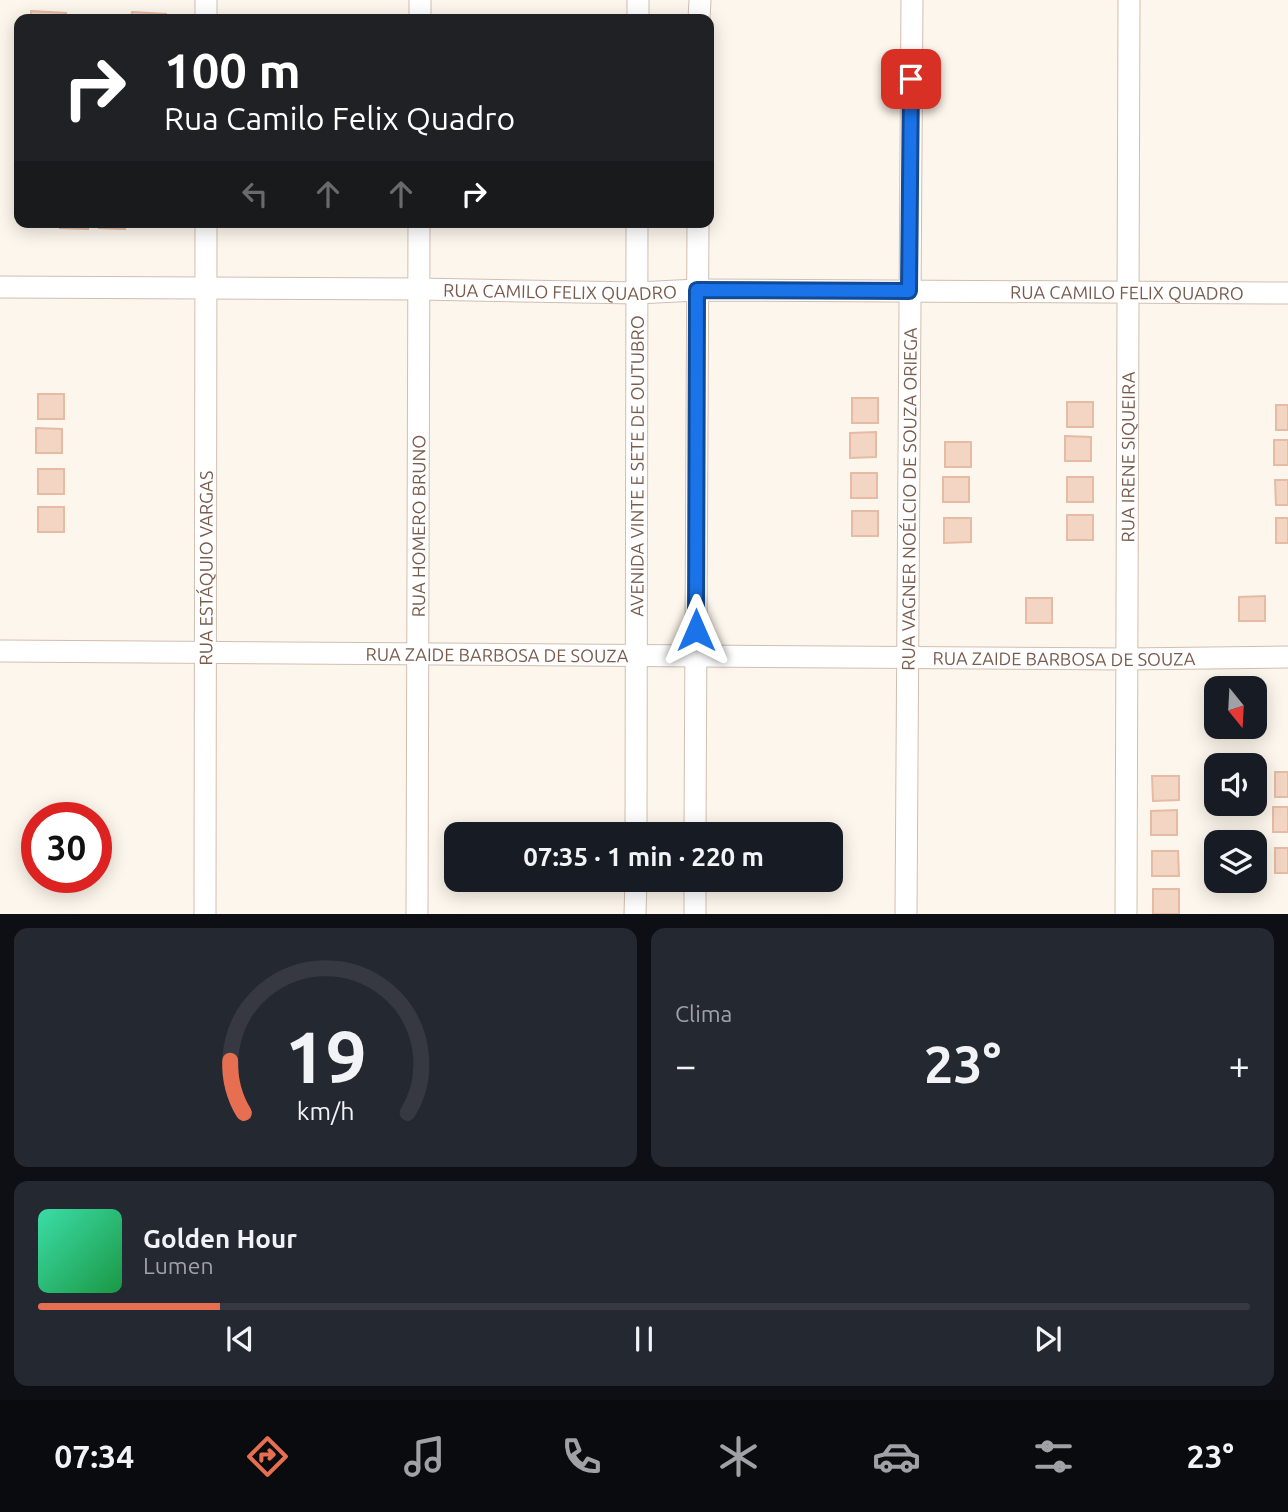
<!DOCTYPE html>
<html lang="pt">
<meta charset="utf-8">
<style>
:root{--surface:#171b24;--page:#242831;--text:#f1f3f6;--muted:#9ea1a6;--line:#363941;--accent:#e76f51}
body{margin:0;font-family:Ubuntu,sans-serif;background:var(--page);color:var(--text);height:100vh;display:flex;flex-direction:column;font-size:26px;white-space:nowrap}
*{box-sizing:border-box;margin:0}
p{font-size:23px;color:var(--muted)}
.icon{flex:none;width:38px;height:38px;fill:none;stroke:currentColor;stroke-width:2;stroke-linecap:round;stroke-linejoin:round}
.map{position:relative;height:914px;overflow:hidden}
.panel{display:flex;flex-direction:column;gap:14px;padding:14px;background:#0d0f14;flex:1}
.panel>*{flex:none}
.guide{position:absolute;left:14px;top:14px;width:700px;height:214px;border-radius:14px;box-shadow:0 4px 18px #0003;background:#202124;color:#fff;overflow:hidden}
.needle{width:46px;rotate:162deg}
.buttons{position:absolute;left:1204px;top:676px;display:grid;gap:14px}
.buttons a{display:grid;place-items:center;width:63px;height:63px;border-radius:14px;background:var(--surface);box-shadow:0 4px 18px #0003;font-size:35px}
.speed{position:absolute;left:21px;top:802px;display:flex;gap:14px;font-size:35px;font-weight:700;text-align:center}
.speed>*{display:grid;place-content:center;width:91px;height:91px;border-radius:50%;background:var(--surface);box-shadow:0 4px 18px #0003;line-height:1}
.speed .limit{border:10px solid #d22;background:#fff;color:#111}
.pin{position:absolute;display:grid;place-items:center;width:60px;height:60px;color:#fff;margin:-30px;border-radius:14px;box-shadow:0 4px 10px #0006}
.me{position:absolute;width:77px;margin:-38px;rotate:0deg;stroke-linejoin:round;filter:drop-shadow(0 0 5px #0008)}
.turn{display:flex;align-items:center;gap:24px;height:147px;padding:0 35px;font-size:32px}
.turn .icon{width:91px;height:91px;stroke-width:2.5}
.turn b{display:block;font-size:49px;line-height:60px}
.lanes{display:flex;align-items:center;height:66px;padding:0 35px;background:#0003;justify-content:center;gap:35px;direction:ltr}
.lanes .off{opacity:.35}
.big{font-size:52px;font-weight:600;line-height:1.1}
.panel .widget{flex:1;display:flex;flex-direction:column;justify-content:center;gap:10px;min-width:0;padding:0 24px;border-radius:14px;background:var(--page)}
.panel .dial{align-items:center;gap:0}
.dial svg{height:182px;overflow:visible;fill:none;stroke:var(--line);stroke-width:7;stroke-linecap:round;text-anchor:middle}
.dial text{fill:var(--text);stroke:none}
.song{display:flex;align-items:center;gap:21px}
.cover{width:84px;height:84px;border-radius:10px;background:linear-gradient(135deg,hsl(160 70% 55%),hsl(140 70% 35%))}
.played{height:7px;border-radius:4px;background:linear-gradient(90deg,var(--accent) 15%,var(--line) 15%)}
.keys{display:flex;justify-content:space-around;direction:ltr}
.heat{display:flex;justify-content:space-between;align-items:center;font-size:38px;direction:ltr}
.panel .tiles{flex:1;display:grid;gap:14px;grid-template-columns:1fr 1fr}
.widget:last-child{grid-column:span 2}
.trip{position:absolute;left:444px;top:822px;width:399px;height:70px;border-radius:14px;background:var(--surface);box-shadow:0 4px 18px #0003;font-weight:600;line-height:70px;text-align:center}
.tab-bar{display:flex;height:112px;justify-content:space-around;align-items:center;background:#090b0e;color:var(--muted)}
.tab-bar .icon{width:49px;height:49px}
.tab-bar .current{color:var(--accent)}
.tab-bar b{font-size:32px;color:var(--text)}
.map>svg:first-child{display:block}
.building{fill:#f3d5c3;stroke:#e6bba3;stroke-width:2}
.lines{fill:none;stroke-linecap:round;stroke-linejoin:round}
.street-casing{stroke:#d1beb0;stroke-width:23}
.street{stroke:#fff;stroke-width:21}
.route-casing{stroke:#114b97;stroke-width:18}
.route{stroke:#1a73e8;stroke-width:12}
.labels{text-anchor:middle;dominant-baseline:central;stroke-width:6;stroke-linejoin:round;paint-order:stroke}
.street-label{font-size:18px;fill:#7a5c4d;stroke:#fffaf3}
</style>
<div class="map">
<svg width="1288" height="914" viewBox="0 0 1288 914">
<rect width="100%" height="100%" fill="#fdf6ec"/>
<path class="building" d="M31 11 66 13 65 19H31Z
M132 12 166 14V19H131Z
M60 222H88V229L60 228Z
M99 222H126L125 229 99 228Z
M38 394H64V419H38Z
M852 398H878V423H852Z
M1067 402H1093V427H1067Z
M1276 405H1288V430H1276Z
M36 428 62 429V453H36Z
M876 432V457L850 458V433Z
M1065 436 1091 437V461H1065Z
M1274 440H1288V465H1274Z
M945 442H971V467H945Z
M38 469H64V494H38Z
M851 473H877V498H851Z
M943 477H969V502H943Z
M1067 477H1093V502H1067Z
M1275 480H1288V505H1276Z
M38 507H64V532H38Z
M852 511H878V536H852Z
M1067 515H1093V540H1067Z
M944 518H971V542L944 543Z
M1276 518H1288V543H1276Z
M1265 596V621H1239V597Z
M1026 598H1052V623H1026Z
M1275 772H1288V797H1275Z
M1152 776H1179V800L1153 801Z
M1273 807H1288V832H1273Z
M1177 810V835H1151V811Z
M1275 848H1288V873H1275Z
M1152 851H1178L1179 876H1152Z
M1153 889H1179V914H1153Z"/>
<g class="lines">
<defs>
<g id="street">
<path d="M206 19V0"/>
<path d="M420 19V0"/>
<path d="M638 19V0"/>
<path d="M699 19 700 0"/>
<path id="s1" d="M0 287 419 289 637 293 697 290 1288 293"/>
<path id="s2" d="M0 651 1127 659 1288 657"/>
<path id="s3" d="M636 835 637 222"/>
<path d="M695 835 698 222"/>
<path id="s4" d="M205 914 206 222"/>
<path id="s5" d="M417 914 419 222"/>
<path d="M635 914 636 880"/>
<path d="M695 914V880"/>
<path id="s6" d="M906 914 912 0"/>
<path id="s7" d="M1126 914 1129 0"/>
</g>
</defs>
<use href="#street" class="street-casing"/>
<use href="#street" class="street"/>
</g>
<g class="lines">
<defs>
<path id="route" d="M696 630 697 290 909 291 911 79"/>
</defs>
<use href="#route" class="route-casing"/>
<use href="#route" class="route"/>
</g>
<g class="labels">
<g class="street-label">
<text stroke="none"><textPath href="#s1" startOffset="560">RUA CAMILO FELIX QUADRO</textPath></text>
<text stroke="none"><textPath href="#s1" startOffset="1127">RUA CAMILO FELIX QUADRO</textPath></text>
<text stroke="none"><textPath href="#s7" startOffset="457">RUA IRENE SIQUEIRA</textPath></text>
<text stroke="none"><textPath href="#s3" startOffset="369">AVENIDA VINTE E SETE DE OUTUBRO</textPath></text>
<text stroke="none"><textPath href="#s6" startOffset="415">RUA VAGNER NOÉLCIO DE SOUZA ORIEGA</textPath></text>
<text stroke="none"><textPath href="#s5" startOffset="388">RUA HOMERO BRUNO</textPath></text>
<text stroke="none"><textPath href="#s4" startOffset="346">RUA ESTÁQUIO VARGAS</textPath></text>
<text stroke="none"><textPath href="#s2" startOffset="497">RUA ZAIDE BARBOSA DE SOUZA</textPath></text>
<text stroke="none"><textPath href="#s2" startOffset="1064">RUA ZAIDE BARBOSA DE SOUZA</textPath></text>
</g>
</g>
</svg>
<div class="buttons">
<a><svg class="needle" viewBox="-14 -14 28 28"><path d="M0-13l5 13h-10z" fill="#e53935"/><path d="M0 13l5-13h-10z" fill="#9ea1a6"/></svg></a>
<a><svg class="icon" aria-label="sound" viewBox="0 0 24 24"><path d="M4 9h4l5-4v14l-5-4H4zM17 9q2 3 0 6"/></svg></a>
<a><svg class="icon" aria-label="layers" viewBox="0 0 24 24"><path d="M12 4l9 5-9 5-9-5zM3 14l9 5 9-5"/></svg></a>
</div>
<div class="speed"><div class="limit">30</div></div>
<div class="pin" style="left:911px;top:79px;background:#d93025"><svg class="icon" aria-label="arrive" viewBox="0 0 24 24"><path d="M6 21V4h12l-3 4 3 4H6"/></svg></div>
<svg class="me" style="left:696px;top:630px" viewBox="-20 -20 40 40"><path d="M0-17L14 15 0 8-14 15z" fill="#1a73e8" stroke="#fff" stroke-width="4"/></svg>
<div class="trip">07:35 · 1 min · 220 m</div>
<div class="guide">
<div class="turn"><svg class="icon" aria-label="right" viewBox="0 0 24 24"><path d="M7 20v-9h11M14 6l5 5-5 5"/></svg><div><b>100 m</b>Rua Camilo Felix Quadro</div></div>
<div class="lanes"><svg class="icon off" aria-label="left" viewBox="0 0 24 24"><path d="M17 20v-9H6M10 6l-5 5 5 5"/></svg><svg class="icon off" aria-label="ahead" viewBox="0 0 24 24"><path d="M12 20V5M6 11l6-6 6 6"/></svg><svg class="icon off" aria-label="ahead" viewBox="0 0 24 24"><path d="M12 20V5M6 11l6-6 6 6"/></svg><svg class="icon" aria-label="right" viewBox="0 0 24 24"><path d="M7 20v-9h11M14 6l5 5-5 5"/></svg></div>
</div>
</div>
<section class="panel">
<div class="tiles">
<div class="widget dial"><svg viewBox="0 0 100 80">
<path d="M14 69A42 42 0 1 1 86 69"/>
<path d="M14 69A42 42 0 0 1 8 46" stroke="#e76f51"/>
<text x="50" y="56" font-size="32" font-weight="700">19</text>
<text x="50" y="72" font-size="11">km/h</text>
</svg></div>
<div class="widget"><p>Clima</p>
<div class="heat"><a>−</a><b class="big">23°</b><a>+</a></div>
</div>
<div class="widget">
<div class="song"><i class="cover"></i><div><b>Golden Hour</b><p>Lumen</p></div></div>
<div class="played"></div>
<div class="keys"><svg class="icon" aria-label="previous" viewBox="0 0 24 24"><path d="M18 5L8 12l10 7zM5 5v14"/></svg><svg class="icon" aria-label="pause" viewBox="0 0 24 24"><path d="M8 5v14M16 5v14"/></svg><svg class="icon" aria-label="next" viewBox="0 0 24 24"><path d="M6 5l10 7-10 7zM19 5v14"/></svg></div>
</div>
</div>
</section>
<nav class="tab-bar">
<b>07:34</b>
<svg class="icon current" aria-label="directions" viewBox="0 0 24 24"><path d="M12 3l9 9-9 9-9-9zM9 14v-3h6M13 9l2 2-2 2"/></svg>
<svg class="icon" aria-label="music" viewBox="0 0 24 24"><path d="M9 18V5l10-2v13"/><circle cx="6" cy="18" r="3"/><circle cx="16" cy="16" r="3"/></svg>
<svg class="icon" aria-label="phone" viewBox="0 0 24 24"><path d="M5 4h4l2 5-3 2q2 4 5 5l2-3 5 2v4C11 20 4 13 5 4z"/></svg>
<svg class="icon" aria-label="climate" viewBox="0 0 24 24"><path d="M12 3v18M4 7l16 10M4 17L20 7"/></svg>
<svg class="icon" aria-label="car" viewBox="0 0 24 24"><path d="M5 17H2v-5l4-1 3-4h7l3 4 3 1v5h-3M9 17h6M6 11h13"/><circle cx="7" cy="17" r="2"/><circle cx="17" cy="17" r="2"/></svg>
<svg class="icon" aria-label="filters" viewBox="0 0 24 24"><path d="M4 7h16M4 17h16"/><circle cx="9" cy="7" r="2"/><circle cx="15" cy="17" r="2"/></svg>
<b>23°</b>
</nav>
